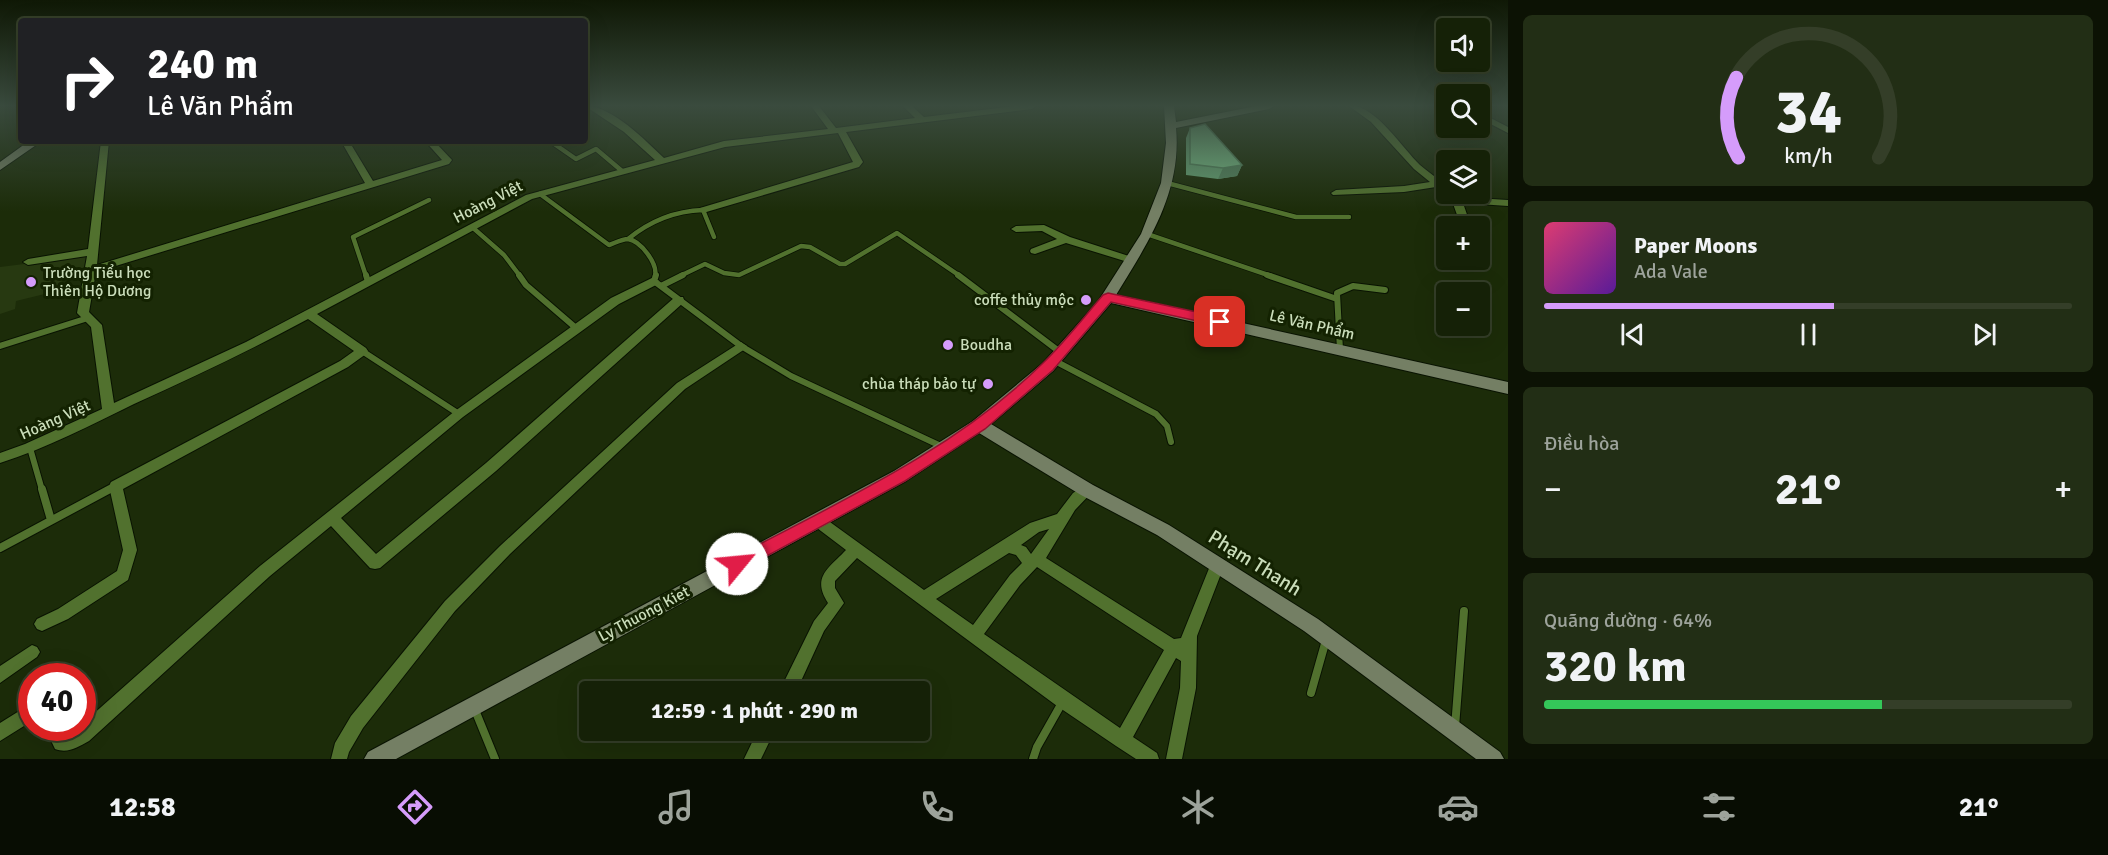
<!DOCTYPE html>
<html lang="vi">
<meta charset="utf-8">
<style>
:root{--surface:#152107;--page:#222e15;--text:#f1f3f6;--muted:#9da39b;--line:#343e28;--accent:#d59cfb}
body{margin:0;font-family:Signika,sans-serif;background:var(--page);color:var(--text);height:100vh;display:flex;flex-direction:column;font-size:22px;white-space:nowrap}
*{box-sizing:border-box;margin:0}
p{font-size:20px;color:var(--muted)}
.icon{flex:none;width:33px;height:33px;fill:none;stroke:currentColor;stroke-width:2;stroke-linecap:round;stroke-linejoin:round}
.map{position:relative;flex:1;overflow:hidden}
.panel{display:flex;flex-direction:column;gap:15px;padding:15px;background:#0c1204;width:600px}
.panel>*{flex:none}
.hud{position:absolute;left:18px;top:18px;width:570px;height:126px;border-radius:6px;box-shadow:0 6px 24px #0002,0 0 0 2px var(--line);background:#202124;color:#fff;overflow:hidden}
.controls{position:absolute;left:1436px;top:18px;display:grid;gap:12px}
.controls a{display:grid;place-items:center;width:54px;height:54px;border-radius:6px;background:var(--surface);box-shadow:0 6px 24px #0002,0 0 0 2px var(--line);font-size:30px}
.speed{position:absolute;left:18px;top:663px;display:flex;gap:12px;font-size:30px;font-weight:700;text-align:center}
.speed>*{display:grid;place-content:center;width:78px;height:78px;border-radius:50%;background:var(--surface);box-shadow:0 6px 24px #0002,0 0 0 2px var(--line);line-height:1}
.speed .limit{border:9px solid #d22;background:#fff;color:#111}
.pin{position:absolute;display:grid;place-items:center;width:51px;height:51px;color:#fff;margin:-26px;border-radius:12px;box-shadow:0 3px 9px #0006}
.me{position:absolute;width:66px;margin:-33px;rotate:62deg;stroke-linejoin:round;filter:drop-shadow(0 0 4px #0008)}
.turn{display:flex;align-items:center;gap:21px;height:126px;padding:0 30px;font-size:27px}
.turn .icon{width:78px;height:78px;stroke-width:2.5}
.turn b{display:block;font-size:42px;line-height:51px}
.big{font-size:45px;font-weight:700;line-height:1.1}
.panel .card{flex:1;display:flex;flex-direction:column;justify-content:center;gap:9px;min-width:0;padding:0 21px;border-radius:9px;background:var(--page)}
.panel .dial{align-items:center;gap:0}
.dial svg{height:156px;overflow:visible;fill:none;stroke:var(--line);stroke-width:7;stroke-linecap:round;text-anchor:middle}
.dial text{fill:var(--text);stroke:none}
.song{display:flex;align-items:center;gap:18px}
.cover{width:72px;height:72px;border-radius:9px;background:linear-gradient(135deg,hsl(340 70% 55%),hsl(270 70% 35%))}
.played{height:6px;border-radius:3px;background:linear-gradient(90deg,var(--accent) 55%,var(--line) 55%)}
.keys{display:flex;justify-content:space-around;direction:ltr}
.heat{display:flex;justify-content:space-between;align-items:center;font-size:33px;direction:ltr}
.charge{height:9px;border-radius:4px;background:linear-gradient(90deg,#34c759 64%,var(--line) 0)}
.trip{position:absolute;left:579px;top:681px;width:351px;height:60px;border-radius:6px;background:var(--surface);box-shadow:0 6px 24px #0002,0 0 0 2px var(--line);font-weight:700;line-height:60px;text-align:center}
.dock{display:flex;height:96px;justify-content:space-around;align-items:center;background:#080d03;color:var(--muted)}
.dock .icon{width:42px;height:42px}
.dock .selected{color:var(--accent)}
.dock b{font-size:27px;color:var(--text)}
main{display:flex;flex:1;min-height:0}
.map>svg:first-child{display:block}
.built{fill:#273911}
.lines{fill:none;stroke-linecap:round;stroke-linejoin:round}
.lane-far2-casing{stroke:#091302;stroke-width:6}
.lane-far1-casing{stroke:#091302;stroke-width:8}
.lane-casing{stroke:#091302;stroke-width:10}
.street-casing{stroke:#091302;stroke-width:2}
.secondary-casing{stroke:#091302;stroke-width:2}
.lane-far2{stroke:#51712e;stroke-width:4.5}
.lane-far1{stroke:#51712e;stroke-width:6}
.lane{stroke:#51712e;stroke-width:8}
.street{fill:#51712e;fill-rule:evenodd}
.secondary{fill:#747f64;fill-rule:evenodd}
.wall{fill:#65a073}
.shaded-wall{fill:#53825e}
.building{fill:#76ba86;stroke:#53825e;stroke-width:1.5}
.route{fill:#e11d48;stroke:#92132f;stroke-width:1.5}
.poi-dot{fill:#d59cfb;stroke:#132201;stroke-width:2}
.labels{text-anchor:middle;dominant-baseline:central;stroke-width:6;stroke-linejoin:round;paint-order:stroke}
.street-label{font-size:16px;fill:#caddba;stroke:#132201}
.poi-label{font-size:16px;fill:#caddba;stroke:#132201;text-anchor:start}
.near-street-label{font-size:20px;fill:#caddba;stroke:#132201}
</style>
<main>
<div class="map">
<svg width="1508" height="759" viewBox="0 0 1508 759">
<rect width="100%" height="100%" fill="#1c2c09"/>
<path class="built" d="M88 256 86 268 62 275 61 290 16 301 15 309 0 314V267Z"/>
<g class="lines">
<defs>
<path id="lane-far2" d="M550 141 576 159 596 149 622 171
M1167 183 1296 217H1349
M540 194 609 245C615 243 622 239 628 239 641 241 658 264 655 276
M472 227 504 255 520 276
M1147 234 1271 276
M628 239C650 221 674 211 703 210L714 237
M366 276 353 237 429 200
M680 276 705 264 724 273 739 275 801 246 810 247 840 264H845L897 233 960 276"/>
<path id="lane-far1" d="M366 275 368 282
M519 275 526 285 576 328
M656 275 654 281 741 346 791 376 943 447
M958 275 1060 352
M1267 275 1337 299
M661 286 683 275
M0 346 88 318
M1340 350 1337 293 1353 286 1385 290
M362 351 459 414
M1055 361 1156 414 1167 426 1171 442
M30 448 42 490
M108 490 116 486"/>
<path id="lane" d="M42 489 51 520
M0 548 110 489
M1311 693 1326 640
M475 710 495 759
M1455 727 1464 611
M1033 759 1037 747 1063 701"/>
<path id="street" d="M585 106C611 105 645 140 664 158L724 141 828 129 811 106H819L836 128 915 118 903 106H912L924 117 1015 106H1036L1032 109 846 132 863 162 859 167 703 213 698 210 700 208 853 162 838 133 725 147 532 199 317 314 366 348 368 351 366 354 348 367 123 489 137 550 128 580 68 619 42 631 37 629 34 624 37 619 58 609 117 571 123 550 109 486 111 482 340 361 354 351 308 319C251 350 193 377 134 404 91 425 47 448 0 463V453L25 444 102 409 91 327 77 313 87 256 28 265 23 262 28 259 88 249 101 141H109L97 265 365 183 341 141H349L373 181 442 160 425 141H434L452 160 449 164 96 272 89 312 102 325 114 403 246 342 526 195 655 160 624 132Z
M1349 106C1374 103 1402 148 1420 165 1428 172 1437 178 1446 185V193L1436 187 1404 192 1333 195 1331 193 1336 190 1404 186 1430 182 1414 169 1371 122Z
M1479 112 1508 127V133L1479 118Z
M297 141H317C313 145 301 145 297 141Z
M1446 194H1456L1460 197 1508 200V206L1463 203 1471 226H1461L1452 201Z
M1044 225 1070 237 1135 258 1136 260 1131 263 1066 243 1035 254 1031 253 1030 251 1031 249 1057 239 1042 231 1016 232 1011 229 1016 226Z
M1458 260H1468L1462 264 1458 263Z
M654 277 659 281 658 284 619 304 463 417 341 518 376 554 486 463 675 297H683L684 300 683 303 496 471 380 568 375 569 370 568 331 526 270 576 89 741C78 747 68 754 55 749L45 728H62L65 734 82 728V724L260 566 455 411 611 298Z
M741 342 747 346 745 349 685 389 510 554 455 611 363 728 349 752 347 759H331L335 743 351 716 445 601 500 546 677 383Z
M1087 484 1092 486 1094 490 1075 510 1046 558 1174 639 1181 638 1212 561 1217 560 1222 561 1224 566 1197 636 1196 688 1182 759H1166L1180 688 1181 661 1176 658 1133 737 1157 753 1159 759H1136L1116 746 1057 706 857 558 835 581V588L844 603 824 631 796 692H779L814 621 828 603C811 577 829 568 846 550L813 525 811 521 813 517 818 515 823 517 924 590 1030 523 1057 514 1073 493ZM1049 529 1031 554 1026 547 1021 545 1039 532ZM1009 553 1016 555 1022 563 1010 575 973 625 936 599ZM1037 567 1164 650 1120 728 984 634 1020 585Z
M32 645 37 647 40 652 37 657 0 683V666Z
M32 703V721L0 741V723Z
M758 730H775L761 759H744Z"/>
<path id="secondary" d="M1164 106H1174L1176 122 1256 106H1274L1269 109 1176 128C1182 192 1148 243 1116 295L1508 382V394L1111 303 1053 371 991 424 1093 485 1169 525 1318 619 1500 752 1504 759H1476L1304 631 1157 535 1081 495 979 433 906 481 396 759H364L368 752 894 471 973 421 1043 363 1097 303 1141 234 1161 183 1166 143Z
M29 141H42L0 170V162Z"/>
</defs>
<use href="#lane-far2" class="lane-far2-casing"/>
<use href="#lane-far1" class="lane-far1-casing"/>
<use href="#lane" class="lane-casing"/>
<use href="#street" class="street-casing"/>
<use href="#secondary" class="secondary-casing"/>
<use href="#lane-far2" class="lane-far2"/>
<use href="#lane-far1" class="lane-far1"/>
<use href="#lane" class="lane"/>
<use href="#street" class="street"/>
<use href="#secondary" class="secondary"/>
</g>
<path class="wall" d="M1190 128 1242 165 1237 176 1218 179 1186 175V138Z"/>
<path class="shaded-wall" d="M1242 165 1237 176 1218 179 1223 168Z"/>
<path class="building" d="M1205 124 1242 165 1223 168 1190 164V128Z"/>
<linearGradient id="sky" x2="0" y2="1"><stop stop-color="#0f1805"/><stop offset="0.5" stop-color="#3a4b3e"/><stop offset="1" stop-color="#3a4b3e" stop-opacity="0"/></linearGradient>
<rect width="1508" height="212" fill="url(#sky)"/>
<path class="route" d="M1108 293 1220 317 1226 322 1220 326 1111 302 1053 370 985 429 905 481 743 569 737 572 731 569 729 564 731 559C839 502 955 450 1043 363 1065 342 1084 317 1103 295Z"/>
<g class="poi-dot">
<circle cx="31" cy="282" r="6"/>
<circle cx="1086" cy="300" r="6"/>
<circle cx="948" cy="345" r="6"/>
<circle cx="988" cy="384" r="6"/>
</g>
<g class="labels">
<g class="street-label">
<text transform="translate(488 202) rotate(-27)">Hoàng Việt</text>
<text transform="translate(1312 325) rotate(13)">Lê Văn Phẩm</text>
<text transform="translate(55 420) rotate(-24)">Hoàng Việt</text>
<text transform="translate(644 614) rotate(-28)">Ly Thuong Kiet</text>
</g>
<g class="poi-label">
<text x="43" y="273">Trường Tiểu học<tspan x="43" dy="18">Thiên Hộ Dương</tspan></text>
<text x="1074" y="300" text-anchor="end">coffe thủy mộc</text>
<text x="960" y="345">Boudha</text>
<text x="976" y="384" text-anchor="end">chùa tháp bảo tự</text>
</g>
<g class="near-street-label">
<text transform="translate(1255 563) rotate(32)">Phạm Thanh</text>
</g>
</g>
</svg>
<div class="controls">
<a><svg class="icon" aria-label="sound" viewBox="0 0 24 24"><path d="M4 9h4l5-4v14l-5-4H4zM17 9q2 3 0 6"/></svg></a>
<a><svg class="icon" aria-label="search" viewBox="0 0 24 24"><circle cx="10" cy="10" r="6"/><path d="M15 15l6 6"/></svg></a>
<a><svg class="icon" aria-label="layers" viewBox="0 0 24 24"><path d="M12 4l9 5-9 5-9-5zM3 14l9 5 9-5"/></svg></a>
<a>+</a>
<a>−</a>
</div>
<div class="speed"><div class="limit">40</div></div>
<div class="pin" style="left:1220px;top:322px;background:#d93025"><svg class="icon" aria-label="arrive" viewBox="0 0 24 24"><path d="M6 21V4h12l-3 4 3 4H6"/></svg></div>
<svg class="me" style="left:737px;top:564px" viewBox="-20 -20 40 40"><circle r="19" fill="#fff"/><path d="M0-13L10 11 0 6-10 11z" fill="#e11d48"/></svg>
<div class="trip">12:59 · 1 phút · 290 m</div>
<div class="hud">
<div class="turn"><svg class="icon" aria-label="right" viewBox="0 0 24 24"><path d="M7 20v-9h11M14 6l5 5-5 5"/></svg><div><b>240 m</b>Lê Văn Phẩm</div></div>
</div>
</div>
<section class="panel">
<div class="card dial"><svg viewBox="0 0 100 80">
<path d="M14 69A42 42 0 1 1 86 69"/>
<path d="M14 69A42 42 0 0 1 13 28" stroke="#d59cfb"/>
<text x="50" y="56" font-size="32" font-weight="700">34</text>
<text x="50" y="72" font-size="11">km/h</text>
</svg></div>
<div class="card">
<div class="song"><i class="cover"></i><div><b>Paper Moons</b><p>Ada Vale</p></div></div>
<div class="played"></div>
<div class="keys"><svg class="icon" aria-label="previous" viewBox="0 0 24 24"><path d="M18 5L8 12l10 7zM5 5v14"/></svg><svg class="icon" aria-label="pause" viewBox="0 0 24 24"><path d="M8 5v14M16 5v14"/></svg><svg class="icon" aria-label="next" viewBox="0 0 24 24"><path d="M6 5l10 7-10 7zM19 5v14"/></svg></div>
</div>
<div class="card"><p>Điều hòa</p>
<div class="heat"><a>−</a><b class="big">21°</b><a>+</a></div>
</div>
<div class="card"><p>Quãng đường · 64%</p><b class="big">320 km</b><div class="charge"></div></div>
</section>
</main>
<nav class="dock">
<b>12:58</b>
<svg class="icon selected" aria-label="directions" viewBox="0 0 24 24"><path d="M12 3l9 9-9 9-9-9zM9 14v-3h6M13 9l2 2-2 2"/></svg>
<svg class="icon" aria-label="music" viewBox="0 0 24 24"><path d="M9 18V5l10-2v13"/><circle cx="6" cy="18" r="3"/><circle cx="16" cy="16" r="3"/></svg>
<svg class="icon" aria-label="phone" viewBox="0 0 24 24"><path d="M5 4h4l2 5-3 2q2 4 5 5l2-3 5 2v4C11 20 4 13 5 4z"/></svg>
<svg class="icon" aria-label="climate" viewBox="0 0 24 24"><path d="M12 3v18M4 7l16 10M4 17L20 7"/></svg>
<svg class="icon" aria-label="car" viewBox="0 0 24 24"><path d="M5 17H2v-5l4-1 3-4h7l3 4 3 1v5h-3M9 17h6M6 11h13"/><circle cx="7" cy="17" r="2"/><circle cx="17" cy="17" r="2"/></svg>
<svg class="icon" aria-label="filters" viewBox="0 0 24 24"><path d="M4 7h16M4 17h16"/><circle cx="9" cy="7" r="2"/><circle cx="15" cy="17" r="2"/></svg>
<b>21°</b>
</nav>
